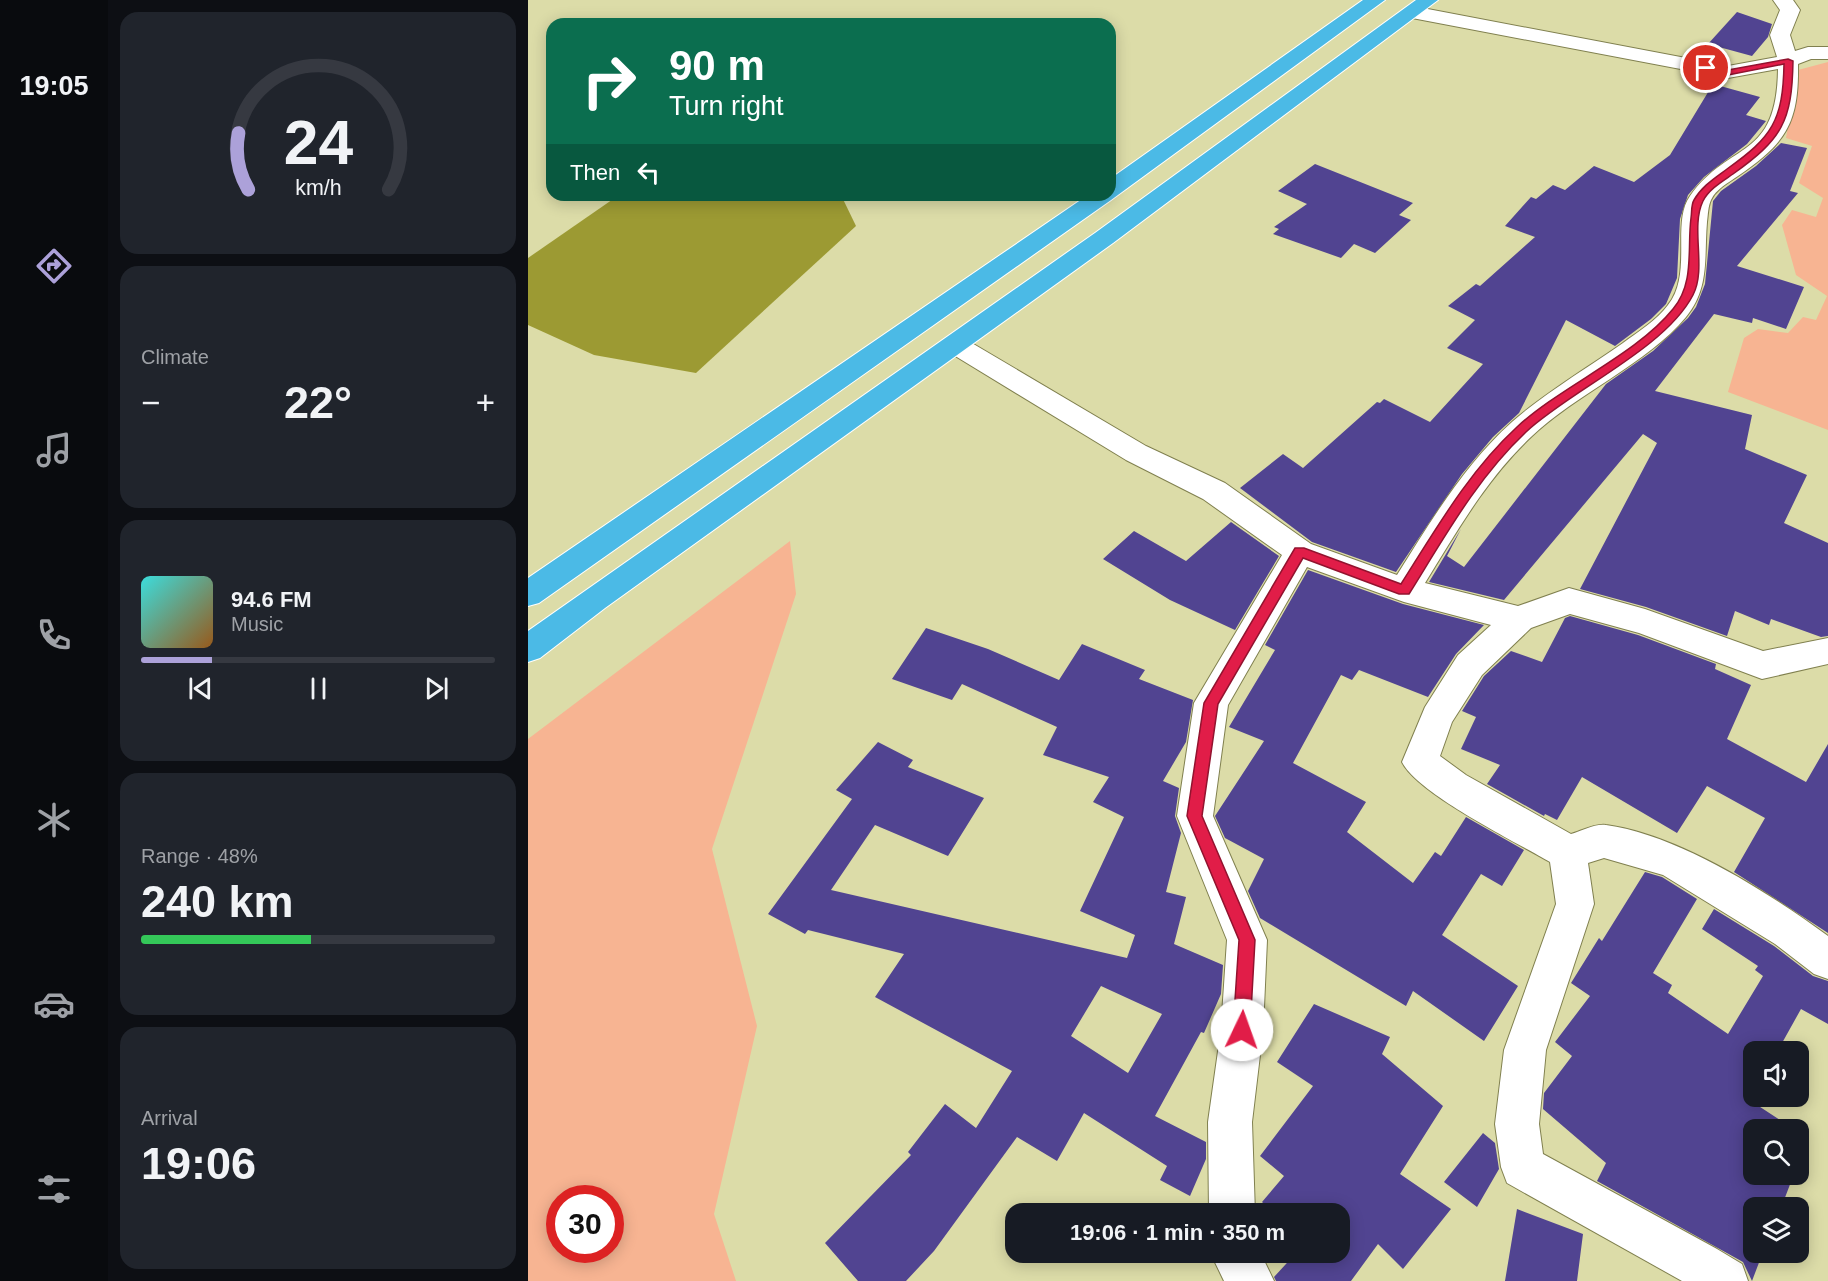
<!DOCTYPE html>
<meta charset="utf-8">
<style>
:root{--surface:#171b24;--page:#20242c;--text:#f1f3f6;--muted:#9ea1a6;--line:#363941;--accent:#aca1d9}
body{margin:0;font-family:Arial,sans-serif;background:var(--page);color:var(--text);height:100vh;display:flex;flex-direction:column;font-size:22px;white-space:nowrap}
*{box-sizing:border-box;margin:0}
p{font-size:20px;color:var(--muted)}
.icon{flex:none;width:33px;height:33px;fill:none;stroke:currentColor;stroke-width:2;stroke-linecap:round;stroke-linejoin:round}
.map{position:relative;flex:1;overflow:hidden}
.side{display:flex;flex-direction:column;gap:12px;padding:12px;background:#0d0f14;width:420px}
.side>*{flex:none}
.top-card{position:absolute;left:18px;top:18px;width:570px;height:183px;border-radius:18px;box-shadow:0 3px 15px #0003;background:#0b6e4f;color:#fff;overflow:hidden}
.tools{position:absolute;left:1215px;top:1041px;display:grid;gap:12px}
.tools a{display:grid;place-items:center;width:66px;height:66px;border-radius:12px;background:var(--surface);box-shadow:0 3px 15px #0003;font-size:30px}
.speed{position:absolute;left:18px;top:1185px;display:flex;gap:12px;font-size:30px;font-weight:700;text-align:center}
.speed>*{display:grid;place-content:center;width:78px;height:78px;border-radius:50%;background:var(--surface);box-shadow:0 3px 15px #0003;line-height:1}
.speed .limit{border:9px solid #d22;background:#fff;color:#111}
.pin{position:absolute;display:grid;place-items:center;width:51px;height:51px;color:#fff;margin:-26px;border:3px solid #fff;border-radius:50%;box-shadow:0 2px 6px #0007}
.me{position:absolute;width:66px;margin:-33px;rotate:3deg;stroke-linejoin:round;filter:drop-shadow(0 0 4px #0008)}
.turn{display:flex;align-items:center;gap:21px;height:126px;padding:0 24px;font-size:27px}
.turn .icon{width:78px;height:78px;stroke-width:2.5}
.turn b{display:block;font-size:42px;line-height:51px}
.then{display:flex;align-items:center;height:57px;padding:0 24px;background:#0003;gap:12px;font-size:22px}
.big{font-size:45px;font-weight:800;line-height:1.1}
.side .tile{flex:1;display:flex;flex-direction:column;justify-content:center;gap:9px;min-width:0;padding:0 21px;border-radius:18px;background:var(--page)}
.side .dial{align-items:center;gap:0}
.dial svg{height:156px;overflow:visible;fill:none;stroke:var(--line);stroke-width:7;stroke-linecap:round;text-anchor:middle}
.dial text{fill:var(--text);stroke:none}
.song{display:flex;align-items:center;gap:18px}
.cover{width:72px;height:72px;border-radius:9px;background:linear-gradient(135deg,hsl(180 70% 55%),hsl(30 70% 35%))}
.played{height:6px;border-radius:3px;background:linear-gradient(90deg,var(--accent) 20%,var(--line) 20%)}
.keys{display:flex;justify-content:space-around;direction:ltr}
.heat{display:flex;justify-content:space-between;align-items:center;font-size:33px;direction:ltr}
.charge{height:9px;border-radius:4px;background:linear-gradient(90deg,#34c759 48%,var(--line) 0)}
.trip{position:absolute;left:477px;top:1203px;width:345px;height:60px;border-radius:18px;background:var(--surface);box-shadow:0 3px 15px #0003;font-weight:800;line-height:60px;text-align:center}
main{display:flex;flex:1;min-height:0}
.tab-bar{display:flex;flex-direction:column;width:108px;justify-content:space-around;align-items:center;background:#090b0e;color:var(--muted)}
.tab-bar .icon{width:42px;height:42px}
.tab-bar .current{color:var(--accent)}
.tab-bar b{font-size:27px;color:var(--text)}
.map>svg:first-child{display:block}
.green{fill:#f7b492;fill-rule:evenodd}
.water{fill:#9c9a33}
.building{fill:#514491;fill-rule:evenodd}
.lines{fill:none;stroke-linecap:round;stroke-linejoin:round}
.minor-casing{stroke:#80804f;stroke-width:2}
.highway-casing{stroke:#fff;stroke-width:2}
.minor{fill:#fff;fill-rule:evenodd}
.highway{fill:#4bbae6;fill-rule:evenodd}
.route{fill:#e11d48;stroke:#92132f;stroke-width:1.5}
</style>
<main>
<nav class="tab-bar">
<b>19:05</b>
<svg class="icon current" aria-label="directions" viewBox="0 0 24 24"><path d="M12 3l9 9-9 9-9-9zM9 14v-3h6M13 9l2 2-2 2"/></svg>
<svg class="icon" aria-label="music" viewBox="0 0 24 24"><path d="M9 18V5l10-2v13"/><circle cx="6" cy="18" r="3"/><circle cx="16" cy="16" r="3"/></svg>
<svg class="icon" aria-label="phone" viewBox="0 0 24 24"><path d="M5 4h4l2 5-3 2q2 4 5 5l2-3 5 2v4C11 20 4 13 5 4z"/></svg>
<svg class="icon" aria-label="climate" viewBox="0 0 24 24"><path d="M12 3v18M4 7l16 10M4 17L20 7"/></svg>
<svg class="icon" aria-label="car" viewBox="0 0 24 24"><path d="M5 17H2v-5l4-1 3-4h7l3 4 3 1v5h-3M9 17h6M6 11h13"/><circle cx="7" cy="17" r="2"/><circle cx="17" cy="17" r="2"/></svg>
<svg class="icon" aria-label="filters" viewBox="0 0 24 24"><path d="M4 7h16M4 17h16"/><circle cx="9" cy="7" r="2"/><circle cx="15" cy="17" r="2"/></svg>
</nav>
<section class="side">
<div class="tile dial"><svg viewBox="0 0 100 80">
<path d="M14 69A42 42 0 1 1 86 69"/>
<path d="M14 69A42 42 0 0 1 9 40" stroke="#aca1d9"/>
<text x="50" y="56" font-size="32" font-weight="700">24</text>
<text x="50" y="72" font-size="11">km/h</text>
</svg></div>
<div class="tile"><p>Climate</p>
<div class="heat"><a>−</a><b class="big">22°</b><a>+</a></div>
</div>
<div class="tile">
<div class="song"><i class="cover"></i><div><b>94.6 FM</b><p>Music</p></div></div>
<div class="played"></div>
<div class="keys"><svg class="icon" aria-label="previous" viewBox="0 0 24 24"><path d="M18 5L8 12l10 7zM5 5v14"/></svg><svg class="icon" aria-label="pause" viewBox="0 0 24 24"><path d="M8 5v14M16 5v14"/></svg><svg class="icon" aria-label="next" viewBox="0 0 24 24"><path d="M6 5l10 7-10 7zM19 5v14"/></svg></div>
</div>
<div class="tile"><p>Range · 48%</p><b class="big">240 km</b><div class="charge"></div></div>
<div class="tile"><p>Arrival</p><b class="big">19:06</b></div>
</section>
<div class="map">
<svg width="1300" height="1281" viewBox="0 0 1300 1281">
<rect width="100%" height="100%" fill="#dcdca8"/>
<path class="green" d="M1300 62V430L1200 392 1216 338 1230 329 1260 333 1275 317 1288 320 1299 296 1268 275 1254 225 1264 210 1288 217 1295 198 1271 183 1284 146 1258 138 1270 70Z
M262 541 268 594 184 849 229 1026 186 1214 208 1281H0V739ZM32 1198H82V1250H32Z"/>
<path class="water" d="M91 195H313L328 226 168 373 66 355 0 325V258Z"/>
<path class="building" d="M1209 12 1244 24 1240 37 1224 56 1180 44Z
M1185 84 1232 97 1218 115 1238 121 1219 144 1176 177 1160 195 1152 219 1149 278 1138 304 1123 319 1087 346 1038 320 991 413 965 437 934 474 868 572 784 542 712 488 755 454 775 468 849 402 852 403 856 399 902 422 955 364 919 348 947 320 920 306 948 284 952 286 1007 237 977 226 1003 197 1008 199 1025 185 1037 190 1066 166 1106 182 1142 155Z
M1253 143 1279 148 1262 191 1270 193 1209 266 1276 287 1258 329 1225 318 1224 323 1186 314 1127 391 1224 415 1217 449 1279 475 1256 523 1300 543V636L1293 637 1243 619 1241 625 1207 611 1199 636 1118 607 1052 589 1129 443 1115 434 976 600 901 582 933 529 919 556 936 567 1078 384 1125 351 1160 318 1168 307 1177 284 1185 201 1193 191 1228 166Z
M787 164 885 203 871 215 883 220 847 253 826 244 813 258 745 234 751 229 746 227 779 204 750 191Z
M703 522 751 556 707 630 642 600 575 559 606 531 658 561Z
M780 570 875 604 956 625 928 654 900 697 831 670 824 680 813 675 765 763 838 802 819 832 885 883 907 852 913 856 938 817 996 850 974 886 953 874 914 935 990 986 956 1041 885 991 878 1006 732 918 720 891 736 859 697 838 687 816 736 741 701 727 747 650 737 645Z
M1042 616 1110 635 1188 664 1187 669 1223 685 1199 739 1278 782 1300 744V933L1206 872 1237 818 1179 786 1149 833 1054 777 1029 820 1017 814 1016 816 959 784 972 765 933 749 948 717 934 711 956 676 983 651 1014 662 1037 618Z
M398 628 460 649 531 680 554 644 617 670 611 679 665 700 658 742 635 781 651 788 647 816 653 833 638 892 658 897 646 944 695 965 693 994 676 1033 673 1032 627 1116 678 1142V1159L662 1196 632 1180 639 1166 556 1113 529 1161 489 1137 406 1251 378 1281H330L297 1243 383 1155 380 1152 417 1104 448 1128 484 1071 347 997 376 954 280 930 277 934 240 914 324 799 308 790 350 742 385 760 380 767 456 798 420 856 347 825 303 890 599 958 607 935 552 911 596 817 565 802 581 777 515 755 529 727 434 684 424 700 364 679ZM573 986 634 1014 600 1073 543 1036Z
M1117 872 1134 877 1169 899 1125 973 1144 985 1140 993 1200 1034 1235 976 1227 970 1230 966 1174 929 1186 909 1246 946 1285 976 1300 981V1024L1273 1009 1249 1052H1226V1103L1267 1130H1226V1174H1266L1253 1208H1226V1252H1235L1224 1281 1215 1262 1069 1181 1078 1163 1015 1109 1016 1093 1044 1056 1027 1042 1062 996 1043 983 1071 938 1074 941Z
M786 1004 862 1037 854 1054 915 1106 872 1174 923 1209 875 1269 850 1244 823 1281H748L746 1277 769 1252H812V1214H746L734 1202 756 1176 732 1156 785 1086 749 1062Z
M955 1133 967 1143 971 1169 949 1207 916 1182Z
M989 1209 1055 1234 1049 1281H977Z"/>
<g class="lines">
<defs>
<path id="minor" d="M1245 0H1265L1272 10 1262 35 1267 51 1280 47H1300V59H1283L1270 64C1271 124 1258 143 1210 176 1200 183 1188 189 1183 200 1180 206 1180 215 1179 222 1176 257 1182 288 1158 317 1120 363 1047 395 1004 436 959 478 929 531 897 583L990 606 1041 588 1117 609 1235 651 1300 638V664L1234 679 1111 633 1042 614 1003 628 954 675 924 722 912 756 938 775 1043 834C1053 831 1068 823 1078 825 1151 835 1241 893 1300 936V979L1286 974 1247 944 1135 875 1076 858 1060 863 1066 904 1018 1050 1011 1124 1015 1154 1189 1249 1214 1264 1220 1281H1154L979 1183 973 1167 967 1124 976 1050 1028 904 1022 862C988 842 890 794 874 762L897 707 930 655 963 625 876 602 779 567 700 705 685 816 739 940 735 1030 724 1122 727 1214H681L680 1122 693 1030 699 940 649 816 666 703 754 555 675 499 598 460 419 351 415 345 419 339 428 336 437 339 618 446 697 483 783 544 869 575C903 521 936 465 984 422 1014 395 1061 367 1095 343 1110 332 1129 320 1140 305 1165 274 1143 222 1162 196 1202 140 1249 161 1250 69L1200 78 884 18 874 12 884 6 1200 66 1249 57 1242 35 1252 10Z
M682 1252H732L746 1281H696Z"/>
<path id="highway" d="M835 0H857L583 200 11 603 0 606V578L560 195H582V179Z
M888 0H910L585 243 77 608 12 658 0 662V631L567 233Z"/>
</defs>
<use href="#minor" class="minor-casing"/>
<use href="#highway" class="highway-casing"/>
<use href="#minor" class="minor"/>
<use href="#highway" class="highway"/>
</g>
<path class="route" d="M1260 59 1265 61C1264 122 1254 139 1205 174 1195 181 1181 189 1175 201 1162 228 1179 268 1165 295 1137 349 1043 390 998 432 949 478 916 538 881 594H871L775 558 690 704 674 816 727 940 722 1030 720 1036 714 1039 708 1036 705 1030 711 940 659 816 676 703 767 548H776L873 584C908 529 941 471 989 427 1033 386 1108 355 1145 309 1167 283 1159 248 1163 218 1164 212 1163 205 1166 200 1174 186 1187 178 1199 169 1244 137 1255 121 1256 64L1200 75 1173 68 1178 65 1200 70Z"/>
</svg>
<div class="tools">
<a><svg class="icon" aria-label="sound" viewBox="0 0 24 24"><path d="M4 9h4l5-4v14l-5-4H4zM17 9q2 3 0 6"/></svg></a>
<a><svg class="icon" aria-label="search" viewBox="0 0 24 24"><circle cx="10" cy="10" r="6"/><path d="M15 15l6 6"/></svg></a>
<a><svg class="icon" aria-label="layers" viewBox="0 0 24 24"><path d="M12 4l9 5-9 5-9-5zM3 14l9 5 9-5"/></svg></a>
</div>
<div class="speed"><div class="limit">30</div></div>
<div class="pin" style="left:1178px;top:68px;background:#d93025"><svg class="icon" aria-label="arrive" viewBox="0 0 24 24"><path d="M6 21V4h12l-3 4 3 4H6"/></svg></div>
<svg class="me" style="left:714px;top:1030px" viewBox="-20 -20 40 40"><circle r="19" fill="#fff"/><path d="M0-13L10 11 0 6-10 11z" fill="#e11d48"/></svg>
<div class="trip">19:06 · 1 min · 350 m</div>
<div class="top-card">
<div class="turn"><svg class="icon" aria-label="right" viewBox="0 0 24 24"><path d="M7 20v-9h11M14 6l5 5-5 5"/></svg><div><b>90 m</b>Turn right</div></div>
<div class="then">Then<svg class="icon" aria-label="left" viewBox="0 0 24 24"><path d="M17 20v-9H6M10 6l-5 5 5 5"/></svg></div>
</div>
</div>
</main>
